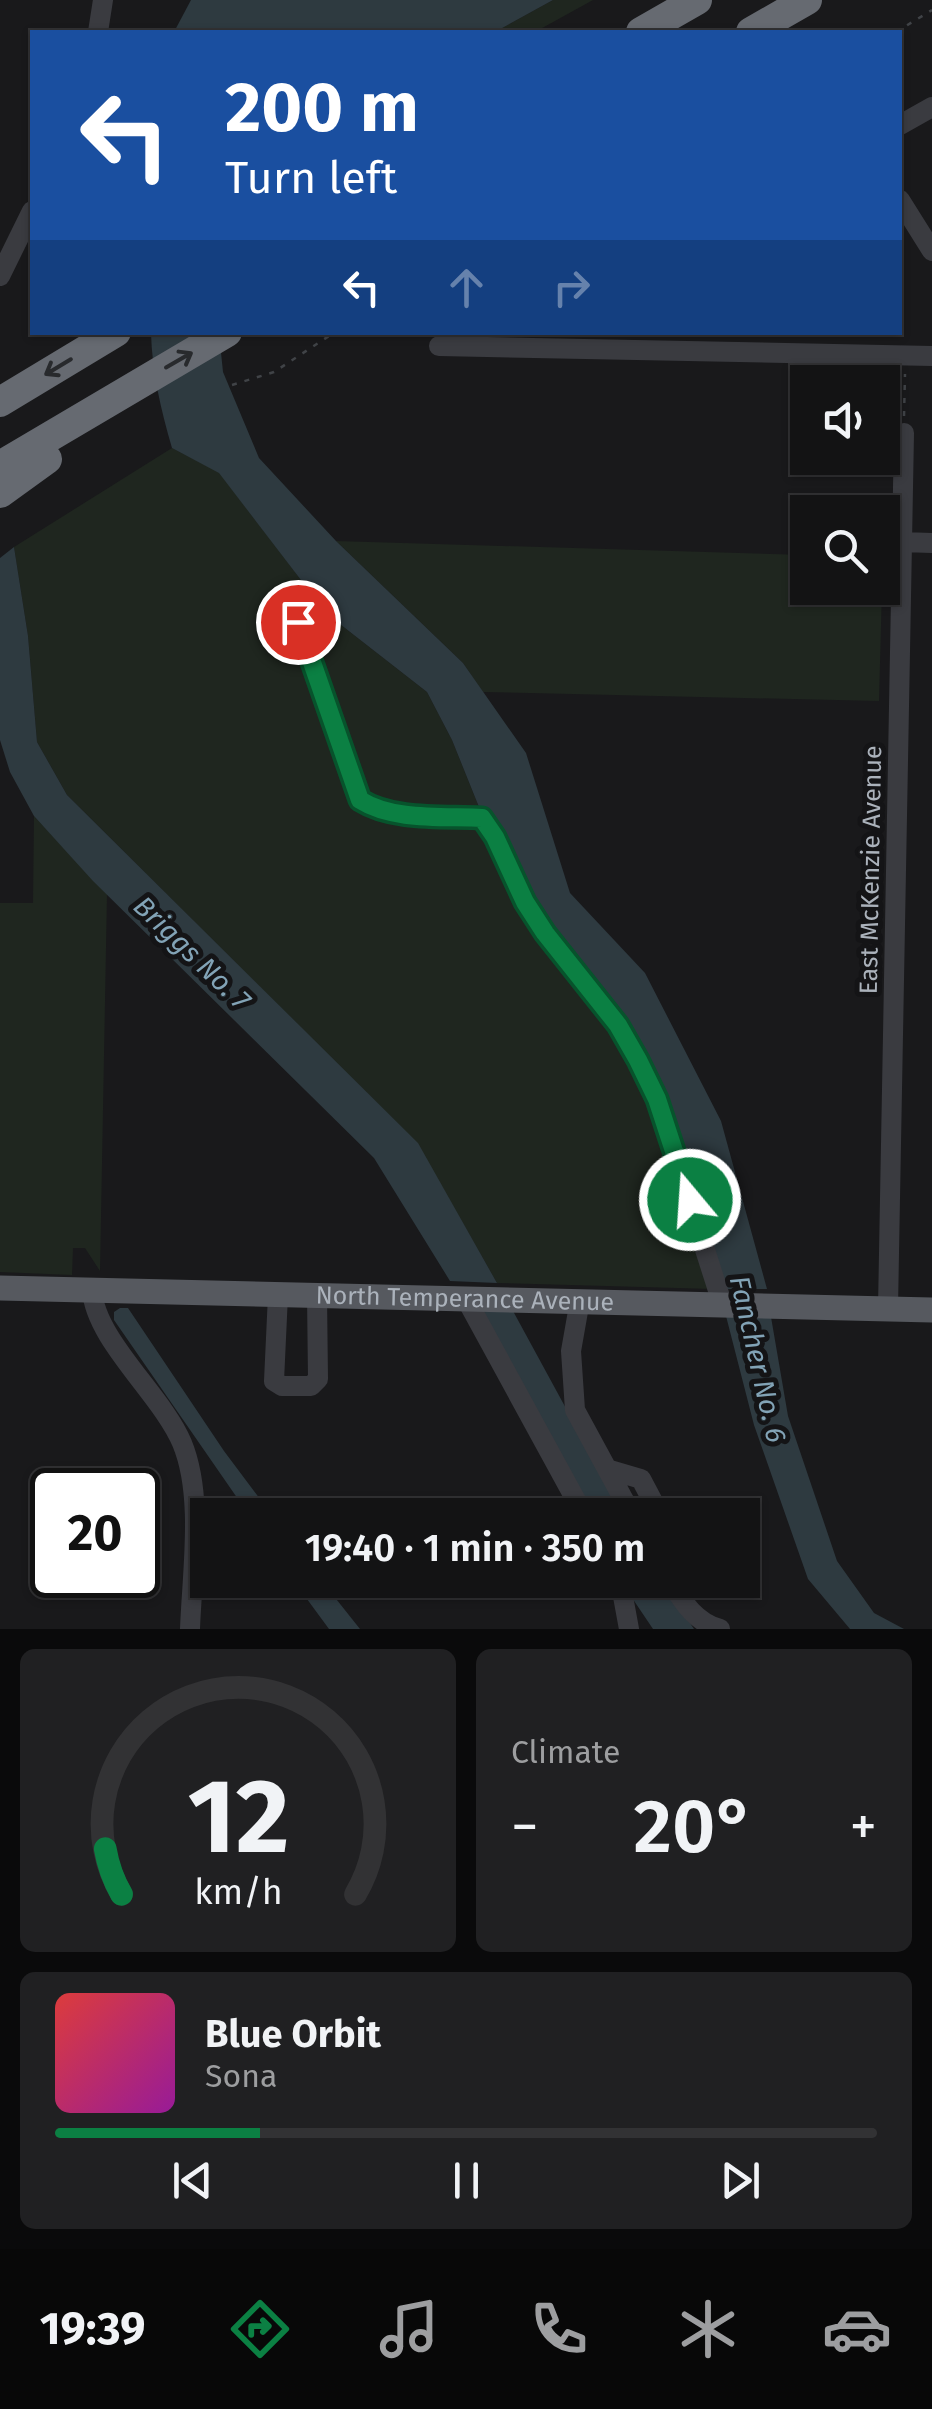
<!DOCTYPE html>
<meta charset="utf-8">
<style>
:root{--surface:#131314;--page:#202022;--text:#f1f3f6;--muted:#9d9ea0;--line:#323234;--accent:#0b8043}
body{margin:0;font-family:"Fira Sans",sans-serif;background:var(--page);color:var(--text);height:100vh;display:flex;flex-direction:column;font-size:38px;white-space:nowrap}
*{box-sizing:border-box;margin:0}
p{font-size:32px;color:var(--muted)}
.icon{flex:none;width:55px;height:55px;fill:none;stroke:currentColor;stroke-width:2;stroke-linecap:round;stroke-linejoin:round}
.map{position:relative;height:1629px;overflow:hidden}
.sheet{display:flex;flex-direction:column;gap:20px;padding:20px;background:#0a0a0b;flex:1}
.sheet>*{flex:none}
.top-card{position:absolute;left:30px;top:30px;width:872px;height:305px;border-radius:0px;box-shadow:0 2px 8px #0004,0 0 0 2px var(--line);background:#1a4fa0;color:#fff;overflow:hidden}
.fabs{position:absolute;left:790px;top:365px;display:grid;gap:20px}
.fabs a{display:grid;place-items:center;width:110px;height:110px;border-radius:0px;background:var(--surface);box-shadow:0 2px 8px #0004,0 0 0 2px var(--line);font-size:50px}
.speed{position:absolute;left:30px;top:1468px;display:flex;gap:20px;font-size:50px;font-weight:700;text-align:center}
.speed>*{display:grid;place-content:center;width:130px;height:130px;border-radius:50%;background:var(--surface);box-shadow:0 2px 8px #0004,0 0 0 2px var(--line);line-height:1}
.speed .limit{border:5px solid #111;border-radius:15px;background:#fff;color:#111}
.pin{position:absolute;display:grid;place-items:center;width:85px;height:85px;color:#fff;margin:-42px;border:5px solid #fff;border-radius:50%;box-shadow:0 2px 10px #0007}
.me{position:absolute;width:110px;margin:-55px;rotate:342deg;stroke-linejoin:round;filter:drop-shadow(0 0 8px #0008)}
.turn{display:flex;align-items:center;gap:35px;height:210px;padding:0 30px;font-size:45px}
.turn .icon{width:130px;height:130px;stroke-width:2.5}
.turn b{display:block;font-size:70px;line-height:85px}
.lanes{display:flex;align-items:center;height:95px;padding:0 30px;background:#0003;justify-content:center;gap:50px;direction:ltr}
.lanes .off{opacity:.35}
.big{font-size:75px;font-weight:600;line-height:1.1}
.sheet .tile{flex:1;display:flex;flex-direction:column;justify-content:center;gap:15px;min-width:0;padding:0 35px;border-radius:15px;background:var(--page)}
.sheet .dial{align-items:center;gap:0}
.dial svg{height:260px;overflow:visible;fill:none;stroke:var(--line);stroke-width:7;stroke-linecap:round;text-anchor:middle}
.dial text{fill:var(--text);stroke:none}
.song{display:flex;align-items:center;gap:30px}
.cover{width:120px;height:120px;border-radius:15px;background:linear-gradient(135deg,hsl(0 70% 55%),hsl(300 70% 35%))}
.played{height:10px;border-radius:5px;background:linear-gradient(90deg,var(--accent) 25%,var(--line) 25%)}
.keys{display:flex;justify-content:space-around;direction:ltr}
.heat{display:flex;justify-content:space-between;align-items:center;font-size:55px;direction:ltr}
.sheet .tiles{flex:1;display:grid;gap:20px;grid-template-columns:1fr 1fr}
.tile:last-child{grid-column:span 2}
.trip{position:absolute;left:190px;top:1498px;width:570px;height:100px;border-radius:0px;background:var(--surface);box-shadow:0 2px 8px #0004,0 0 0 2px var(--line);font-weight:600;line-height:100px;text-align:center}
.tab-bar{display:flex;height:160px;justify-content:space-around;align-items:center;background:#080808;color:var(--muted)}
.tab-bar .icon{width:70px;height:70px}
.tab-bar .on{color:var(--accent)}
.tab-bar b{font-size:45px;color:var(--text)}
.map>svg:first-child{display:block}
.green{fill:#1f261f}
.water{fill:#2e3a40}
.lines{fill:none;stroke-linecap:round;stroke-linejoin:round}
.path{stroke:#404347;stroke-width:2.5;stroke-dasharray:5 8;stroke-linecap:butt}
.minor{stroke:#3a3b40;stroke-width:20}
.major{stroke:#56595f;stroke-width:25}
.highway{stroke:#666a71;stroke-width:30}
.oneway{stroke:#282a2d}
.route-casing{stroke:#07532c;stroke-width:25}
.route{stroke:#0b8043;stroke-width:18}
.labels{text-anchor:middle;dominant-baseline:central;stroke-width:10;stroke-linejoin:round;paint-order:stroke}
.street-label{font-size:25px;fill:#abb2bb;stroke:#141416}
.water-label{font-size:28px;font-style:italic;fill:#82a3b6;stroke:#141416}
</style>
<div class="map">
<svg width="932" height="1629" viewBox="0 0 932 1629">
<rect width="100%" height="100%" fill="#19191b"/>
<path class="green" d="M553 0H593L535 32H495Z
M172 448 219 472 327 614 427 692 452 740 516 899 615 1027 655 1103 713 1289 497 1283 417 1143 67 795 37 742 28 636 14 547Z
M336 541 807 555 808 588H882L879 701 483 692 463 663Z
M34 816 107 894 100 1271 85 1248H73L72 1275 0 1272V903H33Z"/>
<path class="water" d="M191 0H553L495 32H174Z
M151 333H219L223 372 259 458 336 541 463 663 526 753 570 893 645 973 721 1121 767 1289H713L655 1103 615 1027 516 899 452 740 427 692 327 614 219 473 172 448C161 410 152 372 151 333Z
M14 547 28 636 37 742 67 795 418 1143 497 1283 450 1281 374 1158 93 881 34 816 10 772 0 740V558Z
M120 1308H128L224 1451 272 1515H249L114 1320V1312Z
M513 1311 624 1515H583L469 1312Z
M726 1316 771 1317 788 1416 837 1561 874 1613 904 1629H850L808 1579 754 1425Z
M293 1580H321L360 1629H329Z
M620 1580H661L694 1629H653Z"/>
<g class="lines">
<path class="path" d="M896 32 932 10
M232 385 274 372 335 332
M904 416 905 374"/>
<path class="minor" d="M98 32 103 0
M900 125 932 107
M900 200 932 251
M0 276 32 211
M439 346 932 356
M902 542 932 543
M298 622 360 800C393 821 443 816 482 819L495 837 525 902 545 933 618 1025 638 1060 657 1099 722 1303
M92 1290C95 1340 162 1395 182 1443 204 1496 192 1572 190 1629
M278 1295 274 1381 282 1386H311L318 1379 317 1295
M465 1297 584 1515
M580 1300 571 1351 575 1410 632 1515
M888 1308 904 433
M607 1469 641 1479 660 1515
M620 1580 629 1629
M669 1580C683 1602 695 1622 720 1629"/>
<path class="major" id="s1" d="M0 1288 932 1310"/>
<path class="highway" d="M641 32 697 0
M751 32 807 0
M0 402 116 332
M0 466 227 332
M0 493 47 459"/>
</g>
<defs><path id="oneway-shaft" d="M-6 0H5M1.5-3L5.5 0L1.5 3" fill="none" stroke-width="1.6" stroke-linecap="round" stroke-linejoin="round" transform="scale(2.5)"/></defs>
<g class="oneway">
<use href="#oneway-shaft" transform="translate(179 360) rotate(-30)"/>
<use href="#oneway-shaft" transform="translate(58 367) rotate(149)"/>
</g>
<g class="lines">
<defs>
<path id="route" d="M298 622 360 800C393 821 444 816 482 818L495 837 525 902 545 933 618 1025 638 1060 657 1099 690 1200"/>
</defs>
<use href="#route" class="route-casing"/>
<use href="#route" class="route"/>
</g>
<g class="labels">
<g class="street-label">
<text transform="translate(871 870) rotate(-89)">East McKenzie Avenue</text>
<text stroke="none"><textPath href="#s1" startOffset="465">North Temperance Avenue</textPath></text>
</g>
<g class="water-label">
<text transform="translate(192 953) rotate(44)">Briggs No. 7</text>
<text transform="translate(758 1359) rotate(77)">Fancher No. 6</text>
</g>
</g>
</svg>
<div class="fabs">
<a><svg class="icon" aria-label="sound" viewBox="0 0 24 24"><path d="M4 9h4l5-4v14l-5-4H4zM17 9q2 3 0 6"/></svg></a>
<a><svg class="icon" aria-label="search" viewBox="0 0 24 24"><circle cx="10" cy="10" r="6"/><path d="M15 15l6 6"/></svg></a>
</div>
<div class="speed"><div class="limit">20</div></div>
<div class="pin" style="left:298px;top:622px;background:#d93025"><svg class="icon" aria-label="arrive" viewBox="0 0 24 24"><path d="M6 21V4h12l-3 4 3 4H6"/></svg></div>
<svg class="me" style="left:690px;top:1200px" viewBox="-20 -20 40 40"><circle r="17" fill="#0b8043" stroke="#fff" stroke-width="3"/><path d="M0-11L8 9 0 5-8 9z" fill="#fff"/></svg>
<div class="trip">19:40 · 1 min · 350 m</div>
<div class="top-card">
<div class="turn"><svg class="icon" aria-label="left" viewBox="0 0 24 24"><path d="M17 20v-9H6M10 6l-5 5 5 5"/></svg><div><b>200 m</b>Turn left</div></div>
<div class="lanes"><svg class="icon" aria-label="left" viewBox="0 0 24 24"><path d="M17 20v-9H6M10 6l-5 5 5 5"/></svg><svg class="icon off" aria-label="ahead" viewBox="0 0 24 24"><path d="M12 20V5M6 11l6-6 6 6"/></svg><svg class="icon off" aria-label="right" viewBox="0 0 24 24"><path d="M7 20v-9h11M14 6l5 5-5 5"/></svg></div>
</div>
</div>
<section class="sheet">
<div class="tiles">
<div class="tile dial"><svg viewBox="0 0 100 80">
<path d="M14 69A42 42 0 1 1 86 69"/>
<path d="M14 69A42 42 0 0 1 9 55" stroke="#0b8043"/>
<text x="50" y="56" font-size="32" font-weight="700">12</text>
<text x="50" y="72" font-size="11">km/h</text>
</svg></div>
<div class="tile"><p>Climate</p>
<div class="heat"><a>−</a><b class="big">20°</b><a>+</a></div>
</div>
<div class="tile">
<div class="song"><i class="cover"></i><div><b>Blue Orbit</b><p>Sona</p></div></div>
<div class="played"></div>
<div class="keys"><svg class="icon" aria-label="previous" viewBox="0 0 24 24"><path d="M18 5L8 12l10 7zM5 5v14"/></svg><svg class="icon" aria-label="pause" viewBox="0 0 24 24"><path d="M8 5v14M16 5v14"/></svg><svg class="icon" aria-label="next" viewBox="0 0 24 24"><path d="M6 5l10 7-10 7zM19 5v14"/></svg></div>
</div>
</div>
</section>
<nav class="tab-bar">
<b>19:39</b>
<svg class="icon on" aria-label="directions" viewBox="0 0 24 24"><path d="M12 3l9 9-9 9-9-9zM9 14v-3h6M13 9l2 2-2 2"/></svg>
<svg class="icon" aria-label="music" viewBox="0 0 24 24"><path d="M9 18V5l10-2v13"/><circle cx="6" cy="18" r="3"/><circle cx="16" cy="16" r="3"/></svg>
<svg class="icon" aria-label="phone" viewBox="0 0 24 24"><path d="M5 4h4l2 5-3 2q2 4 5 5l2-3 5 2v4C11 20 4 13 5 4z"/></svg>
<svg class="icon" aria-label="climate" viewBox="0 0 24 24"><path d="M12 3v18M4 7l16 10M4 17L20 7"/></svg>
<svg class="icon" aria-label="car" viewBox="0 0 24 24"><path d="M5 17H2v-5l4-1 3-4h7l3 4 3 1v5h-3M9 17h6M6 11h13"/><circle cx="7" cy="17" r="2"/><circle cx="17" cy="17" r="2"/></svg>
</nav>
